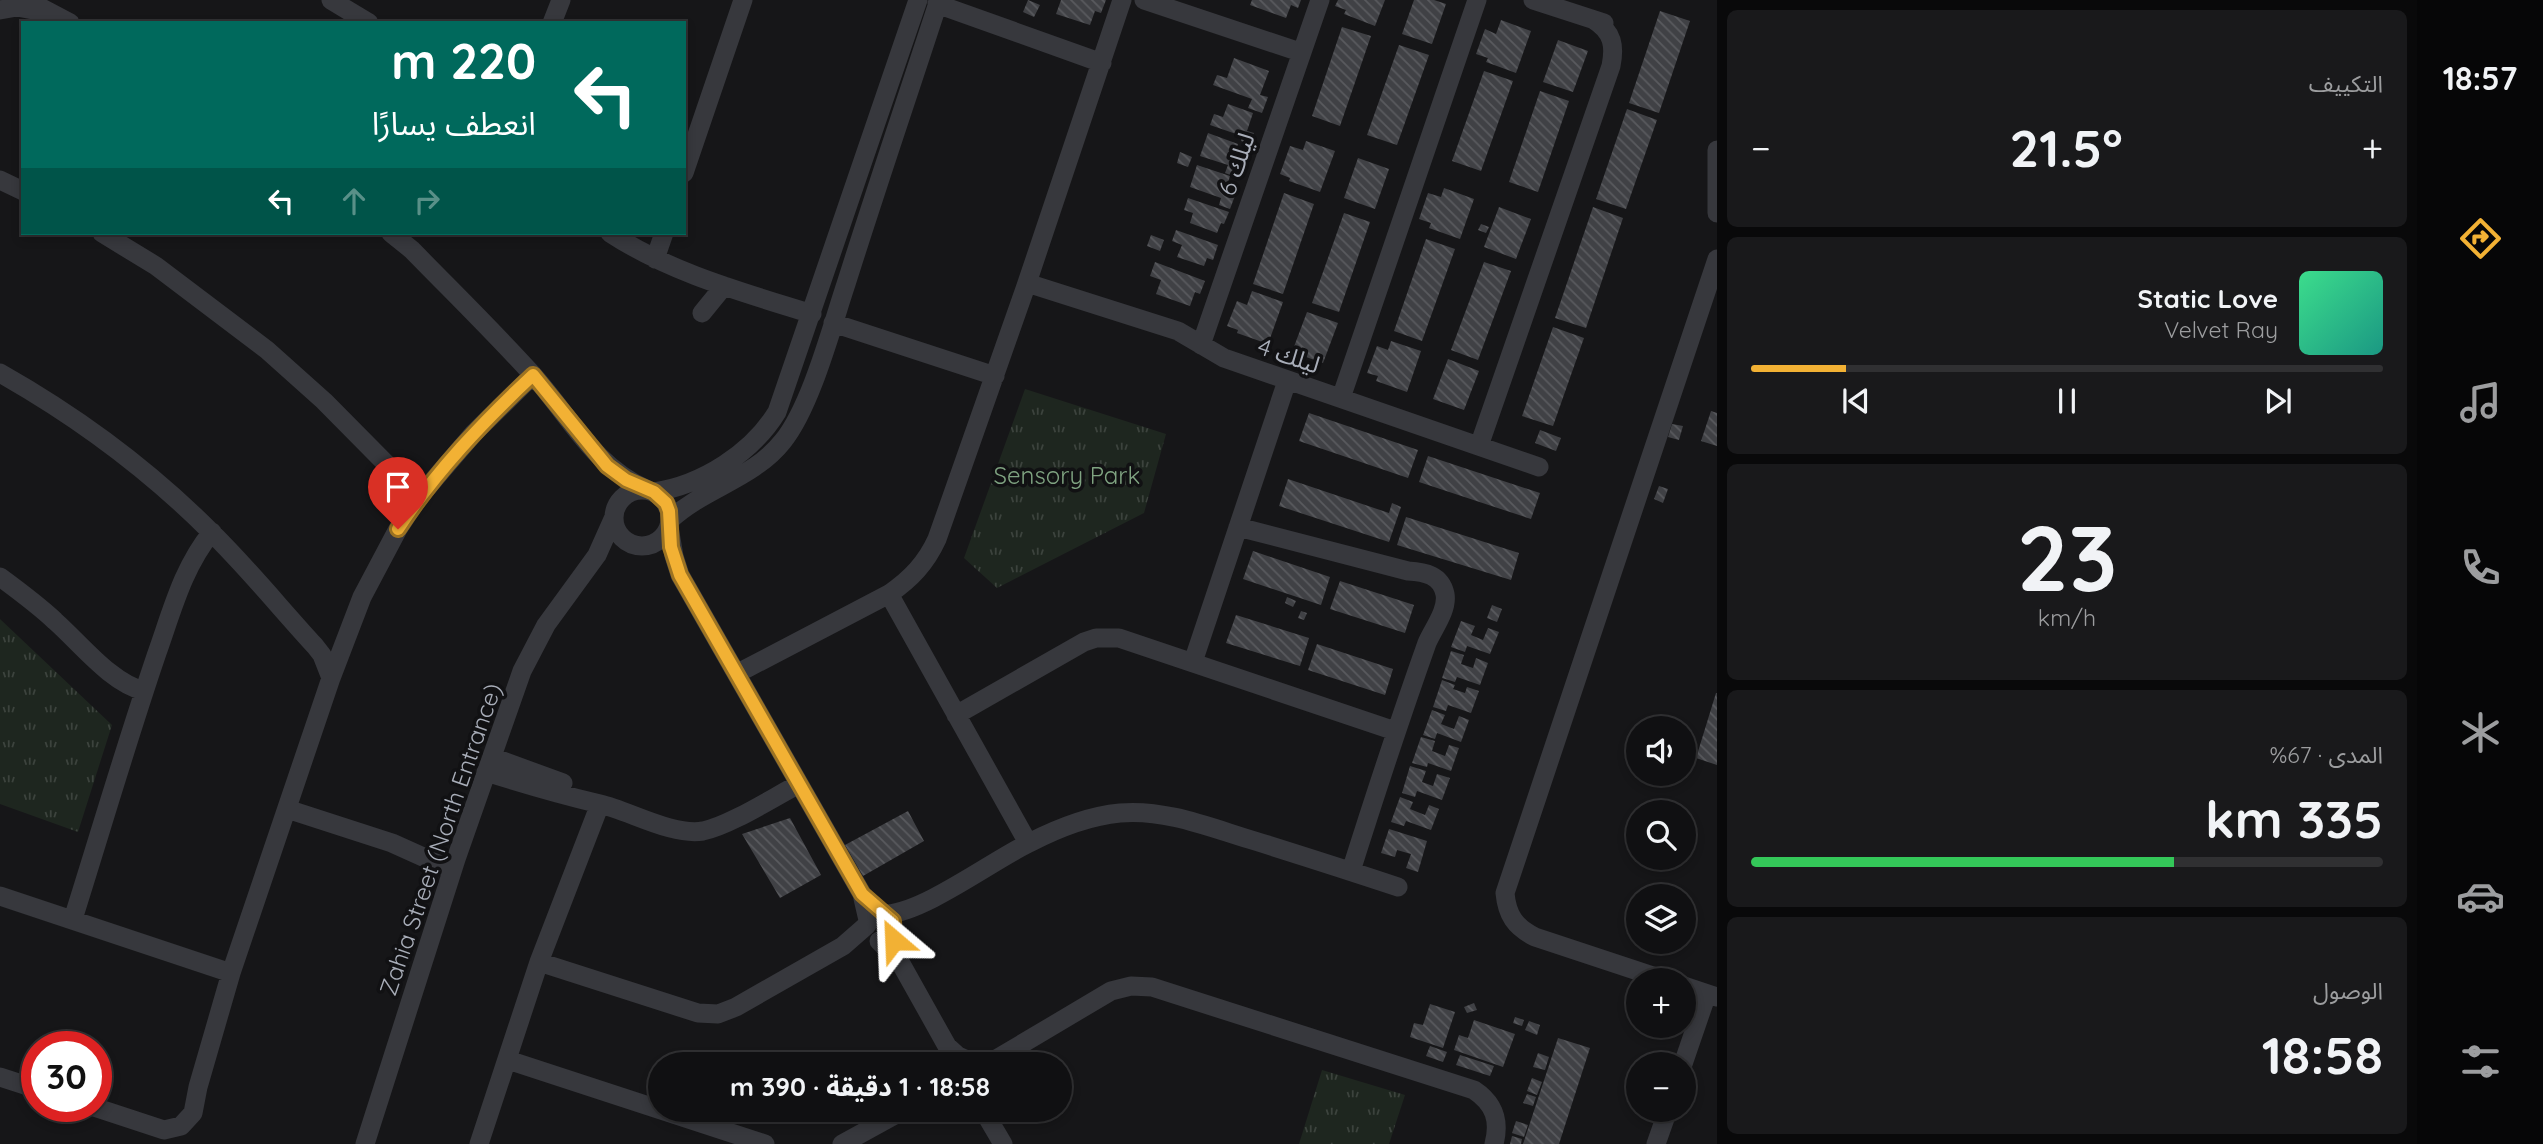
<!DOCTYPE html>
<html lang="ar">
<meta charset="utf-8">
<style>
:root{--surface:#101012;--page:#19191b;--text:#f1f3f6;--muted:#9c9d9f;--line:#303032;--accent:#f2b134}
body{margin:0;font-family:Quicksand,"Noto Sans Arabic",sans-serif;background:var(--page);color:var(--text);direction:rtl;height:100vh;display:flex;flex-direction:column;font-size:26px;white-space:nowrap}
*{box-sizing:border-box;margin:0}
p{font-size:23px;color:var(--muted)}
.icon{flex:none;width:38px;height:38px;fill:none;stroke:currentColor;stroke-width:2;stroke-linecap:round;stroke-linejoin:round}
.map{position:relative;flex:1;overflow:hidden;direction:ltr}
.drawer{display:flex;flex-direction:column;gap:10px;padding:10px;background:#09090a;width:700px}
.drawer>*{flex:none}
.banner{position:absolute;left:21px;top:21px;width:665px;height:214px;border-radius:0px;box-shadow:0 4px 10px #0003,0 0 0 2px var(--line);direction:rtl;background:#00695c;color:#fff;overflow:hidden}
.controls{position:absolute;left:1626px;top:716px;display:grid;gap:14px}
.controls a{display:grid;place-items:center;width:70px;height:70px;border-radius:50%;background:var(--surface);box-shadow:0 4px 10px #0003,0 0 0 2px var(--line);font-size:35px}
.speed{position:absolute;left:21px;top:1031px;display:flex;gap:14px;font-size:35px;font-weight:700;text-align:center}
.speed>*{display:grid;place-content:center;width:91px;height:91px;border-radius:50%;background:var(--surface);box-shadow:0 4px 10px #0003,0 0 0 2px var(--line);line-height:1}
.speed .limit{border:10px solid #d22;background:#fff;color:#111}
.pin{position:absolute;display:grid;place-items:center;width:60px;height:60px;color:#fff;margin:-72px -30px;border-radius:50% 50% 50% 0;rotate:-45deg;box-shadow:0 0 7px #0007}
.pin .icon{rotate:45deg}
.me{position:absolute;width:77px;margin:-38px;rotate:334deg;stroke-linejoin:round;filter:drop-shadow(0 0 5px #0008)}
.turn{display:flex;align-items:center;gap:24px;height:147px;padding:0 35px;font-size:32px}
.turn .icon{width:91px;height:91px;stroke-width:2.5}
.turn b{display:block;font-size:49px;line-height:60px}
.lanes{display:flex;align-items:center;height:66px;padding:0 35px;background:#0003;justify-content:center;gap:35px;direction:ltr}
.lanes .off{opacity:.35}
.big{font-size:52px;font-weight:700;line-height:1.1}
.drawer .widget{flex:1;display:flex;flex-direction:column;justify-content:center;gap:10px;min-width:0;padding:0 24px;border-radius:10px;background:var(--page)}
.drawer .dial{align-items:center;gap:0}
.dial b{font-size:91px;line-height:1}
.song{display:flex;align-items:center;gap:21px}
.cover{width:84px;height:84px;border-radius:10px;background:linear-gradient(135deg,hsl(150 70% 55%),hsl(170 70% 35%))}
.played{height:7px;border-radius:4px;background:linear-gradient(90deg,var(--accent) 15%,var(--line) 15%)}
.keys{display:flex;justify-content:space-around;direction:ltr}
.heat{display:flex;justify-content:space-between;align-items:center;font-size:38px;direction:ltr}
.charge{height:10px;border-radius:5px;background:linear-gradient(90deg,#34c759 67%,var(--line) 0)}
.trip{position:absolute;left:648px;top:1052px;width:424px;height:70px;border-radius:35px;background:var(--surface);box-shadow:0 4px 10px #0003,0 0 0 2px var(--line);font-weight:700;line-height:70px;text-align:center;direction:rtl}
main{display:flex;flex:1;min-height:0}
.tabs{display:flex;flex-direction:column;width:126px;justify-content:space-around;align-items:center;background:#060607;color:var(--muted)}
.tabs .icon{width:49px;height:49px}
.tabs .selected{color:var(--accent)}
.tabs b{font-size:32px;color:var(--text)}
.map>svg:first-child{display:block}
.park{fill:url(#park-tufts)}
.building{fill:url(#building-back-hatch)}
.lines{fill:none;stroke-linecap:round;stroke-linejoin:round}
.minor{stroke:#37383d;stroke-width:19}
.route-casing{stroke:#9d7322;stroke-width:18}
.route{stroke:#f2b134;stroke-width:12}
.labels{text-anchor:middle;dominant-baseline:central;stroke-width:7;stroke-linejoin:round;paint-order:stroke}
.street-label{font-size:24px;fill:#a8adb8;stroke:#111113}
.park-label{font-size:24px;fill:#7fa381;stroke:#111113}
</style>
<main>
<nav class="tabs">
<b>18:57</b>
<svg class="icon selected" aria-label="directions" viewBox="0 0 24 24"><path d="M12 3l9 9-9 9-9-9zM9 14v-3h6M13 9l2 2-2 2"/></svg>
<svg class="icon" aria-label="music" viewBox="0 0 24 24"><path d="M9 18V5l10-2v13"/><circle cx="6" cy="18" r="3"/><circle cx="16" cy="16" r="3"/></svg>
<svg class="icon" aria-label="phone" viewBox="0 0 24 24"><path d="M5 4h4l2 5-3 2q2 4 5 5l2-3 5 2v4C11 20 4 13 5 4z"/></svg>
<svg class="icon" aria-label="climate" viewBox="0 0 24 24"><path d="M12 3v18M4 7l16 10M4 17L20 7"/></svg>
<svg class="icon" aria-label="car" viewBox="0 0 24 24"><path d="M5 17H2v-5l4-1 3-4h7l3 4 3 1v5h-3M9 17h6M6 11h13"/><circle cx="7" cy="17" r="2"/><circle cx="17" cy="17" r="2"/></svg>
<svg class="icon" aria-label="filters" viewBox="0 0 24 24"><path d="M4 7h16M4 17h16"/><circle cx="9" cy="7" r="2"/><circle cx="15" cy="17" r="2"/></svg>
</nav>
<section class="drawer">
<div class="widget"><p>التكييف</p>
<div class="heat"><a>−</a><b class="big">21.5°</b><a>+</a></div>
</div>
<div class="widget">
<div class="song"><i class="cover"></i><div><b>Static Love</b><p>Velvet Ray</p></div></div>
<div class="played"></div>
<div class="keys"><svg class="icon" aria-label="previous" viewBox="0 0 24 24"><path d="M18 5L8 12l10 7zM5 5v14"/></svg><svg class="icon" aria-label="pause" viewBox="0 0 24 24"><path d="M8 5v14M16 5v14"/></svg><svg class="icon" aria-label="next" viewBox="0 0 24 24"><path d="M6 5l10 7-10 7zM19 5v14"/></svg></div>
</div>
<div class="widget dial"><b>23</b><p>km/h</p></div>
<div class="widget"><p>المدى · 67%</p><b class="big">335 km</b><div class="charge"></div></div>
<div class="widget"><p>الوصول</p><b class="big">18:58</b></div>
</section>
<div class="map">
<svg width="1717" height="1144" viewBox="0 0 1717 1144">
<defs>
<pattern id="park-tufts" width="24" height="20" patternUnits="userSpaceOnUse" patternTransform="scale(1.75)"><rect width="24" height="20" fill="#1e261f"/><path d="M3 7l-1-3M5 7V3M7 7l1-3M15 17l-1-3M17 17v-4M19 17l1-3" fill="none" stroke="#3c433d"/></pattern>
<pattern id="building-back-hatch" width="6" height="6" patternUnits="userSpaceOnUse" patternTransform="scale(1.75)"><rect width="6" height="6" fill="#404145"/><path d="M-1 5l2 2M0 0l6 6M5-1l2 2" fill="none" stroke="#595a5e"/></pattern>
</defs>
<rect width="100%" height="100%" fill="#161618"/>
<path class="park" d="M1025 389 1166 434 1144 513 997 588 964 558Z
M0 619 112 725 78 832 0 804Z
M1322 1070 1405 1095 1389 1144H1299Z"/>
<path class="building" d="M1028 0 1040 5 1034 17 1023 12Z
M1061 0H1106L1101 13 1095 11 1090 25 1056 14Z
M1252 0H1301L1298 8 1291 5 1286 18 1250 5Z
M1338 0H1385L1375 26 1344 14 1346 10 1335 6Z
M1414 0H1434L1446 4 1432 44 1402 34Z
M1660 11 1690 21 1659 113 1629 103Z
M1501 20 1531 31 1516 73 1486 62 1488 58 1476 54 1485 29 1496 34Z
M1342 27 1371 36 1340 126 1312 116Z
M1558 40 1588 51 1573 92 1543 82Z
M1399 45 1429 55 1397 145 1367 135Z
M1234 58 1269 71 1260 95 1268 97 1262 113 1248 108 1252 99 1213 85 1217 75 1227 78Z
M1484 71 1513 81 1481 171 1452 161Z
M1540 91 1569 101 1538 192 1509 182Z
M1228 104 1253 113 1247 131 1254 133 1250 144 1241 141 1242 136 1210 125 1214 114 1223 117Z
M1627 109 1657 120 1626 209 1596 199Z
M1208 133 1238 144 1233 160 1241 163 1236 177 1225 173 1228 165 1200 156Z
M1306 141 1335 151 1320 192 1289 181 1290 178 1280 174 1290 146 1303 150Z
M1180 152 1192 157 1188 167 1177 163Z
M1358 158 1389 169 1375 209 1344 198Z
M1197 165 1230 176 1226 189 1236 193 1230 209 1219 205 1221 198 1190 187Z
M1444 188 1474 199 1460 239 1429 228 1431 223 1419 219 1428 193 1441 197Z
M1284 193 1314 204 1283 294 1253 284Z
M1188 198 1229 212 1224 224 1221 223 1217 233 1190 223 1193 213 1184 210Z
M1499 207 1531 219 1516 259 1484 247Z
M1593 207 1623 218 1586 328 1555 318Z
M1344 213 1370 222 1339 312 1312 303Z
M1481 224 1489 227 1486 233 1478 230Z
M1176 230 1218 245 1213 260 1207 258 1204 266 1177 257 1182 245 1172 241Z
M1151 235 1164 240 1160 251 1147 246Z
M1426 239 1455 249 1422 341 1394 331Z
M1155 262 1205 281 1200 294 1195 292 1190 306 1156 294 1161 280 1150 276Z
M1484 262 1511 271 1478 360 1451 350Z
M1252 291 1283 302 1268 344 1237 333 1238 330 1227 326 1237 301 1247 305Z
M1307 312 1338 323 1323 363 1292 352Z
M1553 327 1584 338 1553 426 1522 416Z
M1391 341 1421 351 1407 392 1376 381 1378 376 1367 373 1377 346 1388 350Z
M1448 359 1479 371 1464 410 1433 399Z
M1711 411 1717 413V446L1701 441Z
M1309 413 1418 450 1408 478 1299 441Z
M1672 424 1683 426 1679 440 1668 437Z
M1540 430 1561 438 1556 451 1535 443Z
M1428 456 1540 493 1531 519 1419 482Z
M1288 479 1389 513 1392 503 1401 507 1389 542 1279 506Z
M1659 486 1668 489 1663 503 1654 499Z
M1406 517 1519 553 1511 580 1397 545Z
M1253 551 1330 577 1321 605 1243 579Z
M1340 581 1414 605 1405 633 1330 609Z
M1287 597 1296 601 1293 607 1285 603Z
M1492 605 1502 609 1497 622 1487 618Z
M1301 611 1307 613 1304 620 1298 618Z
M1236 615 1309 638 1300 666 1226 643Z
M1461 621 1475 626 1471 635 1483 640 1488 628 1499 632 1490 654 1467 646 1465 652 1451 647Z
M1317 644 1393 669 1385 695 1308 670Z
M1451 651 1464 655 1461 664 1473 668 1476 658 1488 663 1480 685 1457 677 1455 682 1442 678Z
M1442 680 1455 685 1453 689 1465 693 1467 687 1479 691 1471 713 1448 705 1446 711 1433 707Z
M1716 693H1717V765L1696 758Z
M1432 710 1445 715 1441 724 1454 729 1459 716 1469 720 1461 742 1437 733 1435 739 1423 735Z
M1421 737 1435 741 1432 751 1445 756 1449 745 1459 748 1451 771 1428 763 1427 767 1412 763Z
M1410 766 1426 771 1422 782 1433 786 1437 774 1450 778 1442 800 1417 791 1415 797 1402 793Z
M1400 797 1413 802 1410 809 1425 815 1429 805 1439 809 1431 830 1406 821 1404 826 1391 822Z
M908 811 924 841 863 876 845 845Z
M790 818 821 875 780 898 742 834Z
M1389 829 1427 841 1418 872 1406 868 1411 854 1397 850 1395 857 1381 853Z
M1474 1003 1477 1010 1467 1013 1464 1007Z
M1430 1004 1455 1012 1443 1048 1410 1037 1414 1023 1423 1025Z
M1515 1017 1524 1020 1522 1026 1513 1023Z
M1474 1020 1515 1034 1503 1067 1454 1050 1459 1035 1468 1038Z
M1529 1021 1540 1025 1537 1035 1525 1030Z
M1558 1038 1590 1048 1559 1144H1523Z
M1430 1046 1447 1052 1443 1062 1426 1056Z
M1538 1053 1549 1057 1545 1070 1533 1067Z
M1460 1055 1494 1066 1490 1076 1456 1065Z
M1532 1078 1542 1082 1537 1095 1527 1091Z
M1527 1094 1536 1097 1533 1106 1523 1103Z
M1516 1121 1528 1125 1524 1137 1512 1133Z
M1512 1136 1522 1139 1521 1144H1510Z"/>
<g class="lines">
<path class="minor" d="M331 0 369 23
M1144 0 1300 52
M1533 0 1604 23
M937 4 1102 63
M38 6 70 23
M0 10 17 7 49 13
M552 23 561 0
M1717 150V213
M684 173 743 0
M0 180 23 191
M102 233 156 266 267 350 324 401 419 497
M391 233 412 250C452 291 493 331 532 374 570 416 593 466 648 490
M610 233C671 273 742 292 812 314
M655 259 664 233
M1027 283 1178 331 1224 358 1539 467
M702 313 724 286
M833 323 995 376
M1201 345 1320 0
M0 373C76 416 148 469 210 531 247 567 280 608 315 646L322 655 331 678
M1341 398 1477 0
M1479 446 1611 66C1615 46 1613 32 1594 20
M614 518a28 28 0 1 1 56 0a28 28 0 1 1-56 0Z
M654 492C702 485 752 453 777 412L918 0
M670 520C704 488 753 479 783 441 811 406 831 329 846 284 876 189 908 95 939 0
M669 527 674 556 680 575 862 894 868 920
M1238 527 1408 571C1425 572 1441 575 1445 594 1448 610 1433 629 1427 643 1400 719 1375 795 1351 871
M0 577C19 591 38 605 55 621 81 644 111 683 144 691
M889 594 1028 843
M1193 662 1287 381
M738 673 889 594C911 579 926 563 937 539L1027 283 1122 0
M956 715 1084 642 1096 638H1119L1395 731
M492 757 563 783
M486 772C524 784 562 795 600 804 630 811 672 836 703 831 729 826 774 797 799 784
M287 809 392 843 452 870
M0 896 231 973
M887 914C924 912 992 861 1029 843 1058 828 1088 816 1120 813 1167 809 1211 828 1255 841 1303 856 1350 871 1398 887
M73 919C101 830 127 741 157 653 172 611 183 567 212 532
M879 941 900 962 947 1046 958 1056 967 1060
M539 962 698 1013 718 1014 736 1007 843 946 867 925
M1665 980 1535 937C1515 927 1507 915 1505 893L1717 259
M1684 986 1717 997
M508 1060 765 1144
M988 1064 1111 991 1131 986 1152 987 1474 1090C1495 1104 1500 1121 1494 1144
M1683 1064 1707 994
M0 1077 37 1089
M91 1106 164 1130 181 1126 193 1113 198 1087 231 973 331 678 362 597 398 529 419 497 474 433 533 375
M983 1110 1003 1144
M365 1144 456 859 522 671 546 625 597 555 614 517
M479 1144 539 962 600 804
M842 1144 904 1110
M1656 1144 1668 1110"/>
</g>
<g class="lines">
<defs>
<path id="route" d="M398 529C436 471 483 422 533 375L607 466 626 480 654 492 666 503 669 511 671 547 680 575 862 894 893 921 894 940"/>
</defs>
<use href="#route" class="route-casing"/>
<use href="#route" class="route"/>
</g>
<g class="labels">
<g class="street-label">
<text transform="translate(1236 164) rotate(-71)">ليلك 6</text>
<text transform="translate(1289 355) rotate(19)">ليلك 4</text>
<text transform="translate(440 839) rotate(-71)">Zahia Street (North Entrance)</text>
</g>
<g class="park-label">
<text x="1067" y="475">Sensory Park</text>
</g>
</g>
</svg>
<div class="controls">
<a><svg class="icon" aria-label="sound" viewBox="0 0 24 24"><path d="M4 9h4l5-4v14l-5-4H4zM17 9q2 3 0 6"/></svg></a>
<a><svg class="icon" aria-label="search" viewBox="0 0 24 24"><circle cx="10" cy="10" r="6"/><path d="M15 15l6 6"/></svg></a>
<a><svg class="icon" aria-label="layers" viewBox="0 0 24 24"><path d="M12 4l9 5-9 5-9-5zM3 14l9 5 9-5"/></svg></a>
<a>+</a>
<a>−</a>
</div>
<div class="speed"><div class="limit">30</div></div>
<div class="pin" style="left:398px;top:529px;background:#d93025"><svg class="icon" aria-label="arrive" viewBox="0 0 24 24"><path d="M6 21V4h12l-3 4 3 4H6"/></svg></div>
<svg class="me" style="left:894px;top:940px" viewBox="-20 -20 40 40"><path d="M0-17L14 15 0 8-14 15z" fill="#f2b134" stroke="#fff" stroke-width="4"/></svg>
<div class="trip">18:58 · 1 دقيقة · 390 m</div>
<div class="banner">
<div class="turn"><svg class="icon" aria-label="left" viewBox="0 0 24 24"><path d="M17 20v-9H6M10 6l-5 5 5 5"/></svg><div><b>220 m</b>انعطف يسارًا</div></div>
<div class="lanes"><svg class="icon" aria-label="left" viewBox="0 0 24 24"><path d="M17 20v-9H6M10 6l-5 5 5 5"/></svg><svg class="icon off" aria-label="ahead" viewBox="0 0 24 24"><path d="M12 20V5M6 11l6-6 6 6"/></svg><svg class="icon off" aria-label="right" viewBox="0 0 24 24"><path d="M7 20v-9h11M14 6l5 5-5 5"/></svg></div>
</div>
</div>
</main>
